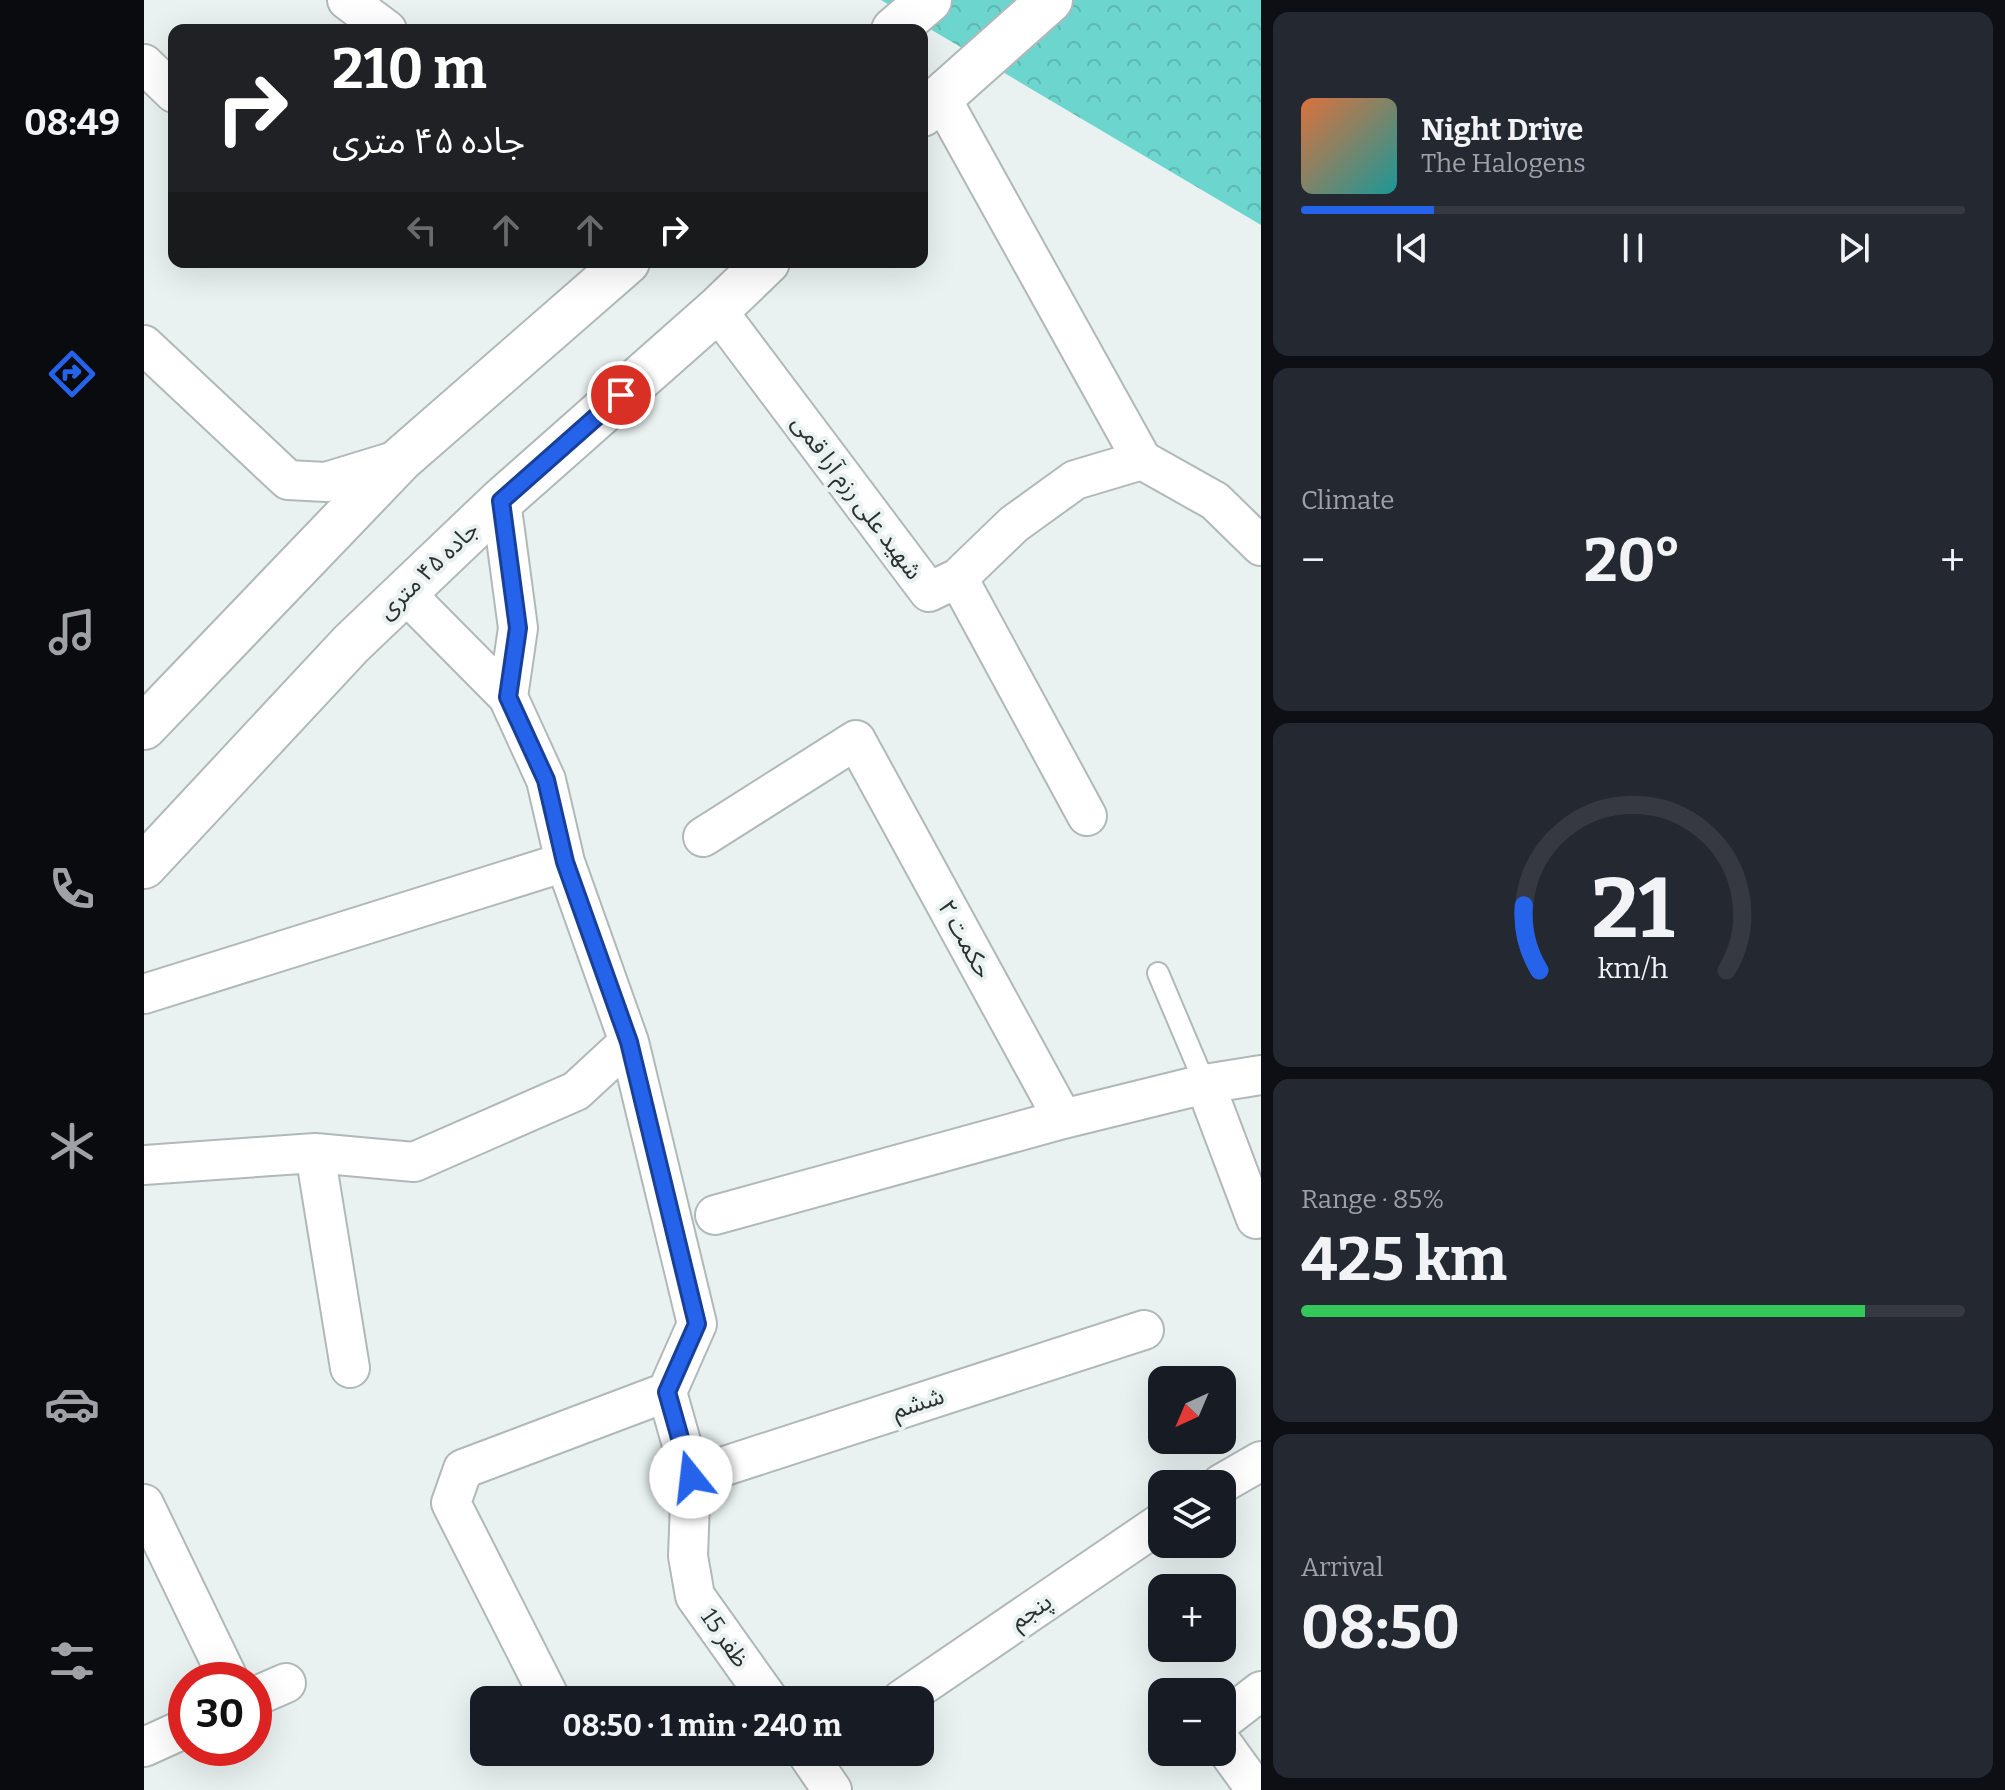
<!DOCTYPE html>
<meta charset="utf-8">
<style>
:root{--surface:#171b24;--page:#242831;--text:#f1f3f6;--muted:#9ea1a6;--line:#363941;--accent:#2563eb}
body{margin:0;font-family:Bitter,"Noto Sans Arabic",serif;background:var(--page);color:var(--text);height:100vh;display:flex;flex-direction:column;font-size:30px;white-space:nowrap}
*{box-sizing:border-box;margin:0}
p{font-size:26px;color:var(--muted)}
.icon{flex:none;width:44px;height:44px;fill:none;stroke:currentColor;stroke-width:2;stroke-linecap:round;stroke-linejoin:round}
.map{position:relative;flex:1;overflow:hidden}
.details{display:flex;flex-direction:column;gap:12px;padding:12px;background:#0d0f14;width:744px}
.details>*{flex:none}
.top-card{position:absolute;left:24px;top:24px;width:760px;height:244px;border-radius:16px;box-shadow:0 8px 32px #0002;background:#202124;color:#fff;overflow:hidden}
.needle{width:52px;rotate:224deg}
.buttons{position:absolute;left:1004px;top:1366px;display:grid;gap:16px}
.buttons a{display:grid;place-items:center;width:88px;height:88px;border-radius:16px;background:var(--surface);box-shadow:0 8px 32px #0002;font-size:40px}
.speed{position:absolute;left:24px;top:1662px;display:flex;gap:16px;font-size:40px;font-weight:700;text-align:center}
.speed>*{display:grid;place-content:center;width:104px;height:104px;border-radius:50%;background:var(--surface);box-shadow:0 8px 32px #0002;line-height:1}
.speed .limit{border:12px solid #d22;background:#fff;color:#111}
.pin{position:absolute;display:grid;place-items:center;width:68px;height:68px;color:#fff;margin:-34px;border:4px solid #fff;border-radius:50%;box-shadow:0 2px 8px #0007}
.me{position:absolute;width:88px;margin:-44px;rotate:344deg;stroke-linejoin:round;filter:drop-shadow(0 0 6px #0008)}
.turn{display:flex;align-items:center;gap:28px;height:168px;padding:0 32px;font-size:36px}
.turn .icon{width:104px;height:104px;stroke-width:2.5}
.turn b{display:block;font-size:56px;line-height:68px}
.lanes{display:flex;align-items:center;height:76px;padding:0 32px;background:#0003;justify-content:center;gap:40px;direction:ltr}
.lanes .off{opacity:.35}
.big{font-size:60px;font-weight:700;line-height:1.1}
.details .tile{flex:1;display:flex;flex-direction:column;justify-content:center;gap:12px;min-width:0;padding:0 28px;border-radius:16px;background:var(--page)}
.details .dial{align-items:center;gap:0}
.dial svg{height:208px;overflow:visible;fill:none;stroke:var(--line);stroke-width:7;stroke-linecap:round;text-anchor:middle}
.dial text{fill:var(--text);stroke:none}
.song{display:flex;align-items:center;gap:24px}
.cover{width:96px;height:96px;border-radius:12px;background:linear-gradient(135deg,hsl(20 70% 55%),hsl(180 70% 35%))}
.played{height:8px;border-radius:4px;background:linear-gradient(90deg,var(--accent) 20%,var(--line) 20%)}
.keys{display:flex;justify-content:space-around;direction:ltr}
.heat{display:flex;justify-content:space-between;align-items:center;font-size:44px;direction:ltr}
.charge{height:12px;border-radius:6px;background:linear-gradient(90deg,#34c759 85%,var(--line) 0)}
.trip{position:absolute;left:326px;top:1686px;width:464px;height:80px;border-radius:16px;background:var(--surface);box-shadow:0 8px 32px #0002;font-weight:700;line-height:80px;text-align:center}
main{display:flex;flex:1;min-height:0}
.dock{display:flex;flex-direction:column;width:144px;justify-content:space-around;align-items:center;background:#090b0e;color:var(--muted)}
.dock .icon{width:56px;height:56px}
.dock .on{color:var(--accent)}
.dock b{font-size:36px;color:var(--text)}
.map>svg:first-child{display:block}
.forest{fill:url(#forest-crowns)}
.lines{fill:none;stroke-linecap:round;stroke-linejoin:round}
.service-casing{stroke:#b0b9b8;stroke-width:24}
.minor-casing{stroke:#b0b9b8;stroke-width:42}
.tertiary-casing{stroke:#b0b9b8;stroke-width:48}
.service{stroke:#fff;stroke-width:20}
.minor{stroke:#fff;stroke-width:38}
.tertiary{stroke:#fff;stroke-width:44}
.route-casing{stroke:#184099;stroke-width:20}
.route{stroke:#2563eb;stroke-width:14}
.labels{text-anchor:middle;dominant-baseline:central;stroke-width:8;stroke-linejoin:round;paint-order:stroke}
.street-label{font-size:24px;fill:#2d3030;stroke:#e9f2f1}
</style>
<main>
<nav class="dock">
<b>08:49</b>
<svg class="icon on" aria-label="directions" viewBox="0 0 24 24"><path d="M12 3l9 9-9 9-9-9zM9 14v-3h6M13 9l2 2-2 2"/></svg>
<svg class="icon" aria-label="music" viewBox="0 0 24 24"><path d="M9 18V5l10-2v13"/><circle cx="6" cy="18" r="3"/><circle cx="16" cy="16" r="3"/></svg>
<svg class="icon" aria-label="phone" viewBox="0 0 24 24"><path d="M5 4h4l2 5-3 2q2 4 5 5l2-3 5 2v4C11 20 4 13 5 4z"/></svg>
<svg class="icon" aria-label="climate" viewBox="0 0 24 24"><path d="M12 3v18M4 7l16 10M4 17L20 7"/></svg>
<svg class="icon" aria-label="car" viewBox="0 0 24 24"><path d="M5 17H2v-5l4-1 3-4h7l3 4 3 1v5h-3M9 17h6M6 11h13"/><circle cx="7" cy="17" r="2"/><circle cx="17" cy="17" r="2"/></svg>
<svg class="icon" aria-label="filters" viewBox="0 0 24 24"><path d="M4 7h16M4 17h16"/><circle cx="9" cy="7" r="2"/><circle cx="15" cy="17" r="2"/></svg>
</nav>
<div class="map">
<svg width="1117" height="1790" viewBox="0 0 1117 1790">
<defs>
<pattern id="forest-crowns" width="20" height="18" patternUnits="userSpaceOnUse" patternTransform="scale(2)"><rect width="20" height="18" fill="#6cd6ce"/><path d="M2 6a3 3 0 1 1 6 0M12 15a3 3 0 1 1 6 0" fill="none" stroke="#5eb8b1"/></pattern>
</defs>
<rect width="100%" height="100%" fill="#e9f2f1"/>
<path class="forest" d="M737 0H1117V225Z"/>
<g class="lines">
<defs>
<path id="service" d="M1014 973 1061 1084"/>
<path id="minor" d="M203 0 243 30
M0 64 30 93
M796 96 998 460
M573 310 785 592 814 578 870 524 931 480 998 460 1071 501 1117 546
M0 345 144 480 182 482 257 459
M357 501 374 628 364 697
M814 578 943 816
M261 593 364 697 402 780 421 862 485 1042 553 1324 523 1392 547 1477 544 1556 551 1596 625 1700
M559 837 712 740 919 1119 1061 1084 1117 1075
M0 994 421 862
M1061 1084 1112 1219
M171 1153 206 1368
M0 1165 171 1153 270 1162 432 1091 485 1042
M571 1215 919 1119
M547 1477 1000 1330
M1077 1484 1117 1461
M0 1504 85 1680
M110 1697 142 1683
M407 1700 307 1503 319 1469 523 1392
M757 1700 1018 1522
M1078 1721 1117 1691
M1078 1743 1112 1790
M0 1747 42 1728
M662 1752 688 1790"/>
<path id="tertiary" d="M750 30 785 0
M778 114 906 0
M0 727 257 459 483 262
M0 866 207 644 357 501 573 310 623 262"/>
</defs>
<use href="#service" class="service-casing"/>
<use href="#minor" class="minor-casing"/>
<use href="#tertiary" class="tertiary-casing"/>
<use href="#service" class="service"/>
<use href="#minor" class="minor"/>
<use href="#tertiary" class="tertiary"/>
</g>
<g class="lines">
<defs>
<path id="route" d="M477 395 357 501 374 628 364 697 402 780 421 862 485 1042 553 1324 523 1392 547 1477"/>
</defs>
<use href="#route" class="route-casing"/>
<use href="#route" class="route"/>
</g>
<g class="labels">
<g class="street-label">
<text transform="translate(713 497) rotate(53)">شهید علی رزم آرا قمی</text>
<text transform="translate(284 570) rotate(-44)">جاده ۴۵ متری</text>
<text transform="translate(821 939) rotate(61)">حکمت ۲</text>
<text transform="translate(774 1403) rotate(-18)">ششم</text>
<text transform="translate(887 1611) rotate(-34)">پنجم</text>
<text transform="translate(581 1638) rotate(55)">ظفر 15</text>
</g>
</g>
</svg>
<div class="buttons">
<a><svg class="needle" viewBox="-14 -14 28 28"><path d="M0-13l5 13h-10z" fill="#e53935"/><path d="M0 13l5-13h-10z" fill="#9ea1a6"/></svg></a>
<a><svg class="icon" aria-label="layers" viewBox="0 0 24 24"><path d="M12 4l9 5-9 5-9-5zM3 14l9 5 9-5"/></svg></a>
<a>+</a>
<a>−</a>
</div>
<div class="speed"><div class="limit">30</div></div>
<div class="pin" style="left:477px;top:395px;background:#d93025"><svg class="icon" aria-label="arrive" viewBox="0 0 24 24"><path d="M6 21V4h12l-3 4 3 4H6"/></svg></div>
<svg class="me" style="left:547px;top:1477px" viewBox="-20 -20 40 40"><circle r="19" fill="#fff"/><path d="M0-13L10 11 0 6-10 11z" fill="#2563eb"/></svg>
<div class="trip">08:50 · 1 min · 240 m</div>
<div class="top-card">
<div class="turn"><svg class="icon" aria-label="right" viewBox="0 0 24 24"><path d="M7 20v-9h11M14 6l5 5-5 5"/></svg><div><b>210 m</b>جاده ۴۵ متری</div></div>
<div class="lanes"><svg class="icon off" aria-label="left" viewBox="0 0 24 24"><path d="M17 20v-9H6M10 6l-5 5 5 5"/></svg><svg class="icon off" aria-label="ahead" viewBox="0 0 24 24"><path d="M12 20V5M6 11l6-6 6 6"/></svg><svg class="icon off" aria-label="ahead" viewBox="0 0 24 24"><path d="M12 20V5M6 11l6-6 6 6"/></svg><svg class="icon" aria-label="right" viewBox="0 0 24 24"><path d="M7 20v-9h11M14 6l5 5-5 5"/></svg></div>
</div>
</div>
<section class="details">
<div class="tile">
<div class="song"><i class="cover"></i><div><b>Night Drive</b><p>The Halogens</p></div></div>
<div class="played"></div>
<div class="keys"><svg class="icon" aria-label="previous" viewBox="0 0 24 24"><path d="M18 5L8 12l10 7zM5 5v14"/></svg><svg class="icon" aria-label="pause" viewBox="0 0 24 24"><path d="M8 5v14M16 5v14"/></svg><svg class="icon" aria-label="next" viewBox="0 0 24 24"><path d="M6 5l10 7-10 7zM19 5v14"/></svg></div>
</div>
<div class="tile"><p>Climate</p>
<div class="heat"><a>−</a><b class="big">20°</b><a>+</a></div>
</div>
<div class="tile dial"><svg viewBox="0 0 100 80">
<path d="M14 69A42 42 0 1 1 86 69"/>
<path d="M14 69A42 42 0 0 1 8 44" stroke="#2563eb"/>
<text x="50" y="56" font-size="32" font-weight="700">21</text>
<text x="50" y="72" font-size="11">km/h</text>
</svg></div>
<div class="tile"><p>Range · 85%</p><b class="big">425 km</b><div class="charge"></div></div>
<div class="tile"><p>Arrival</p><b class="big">08:50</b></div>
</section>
</main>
